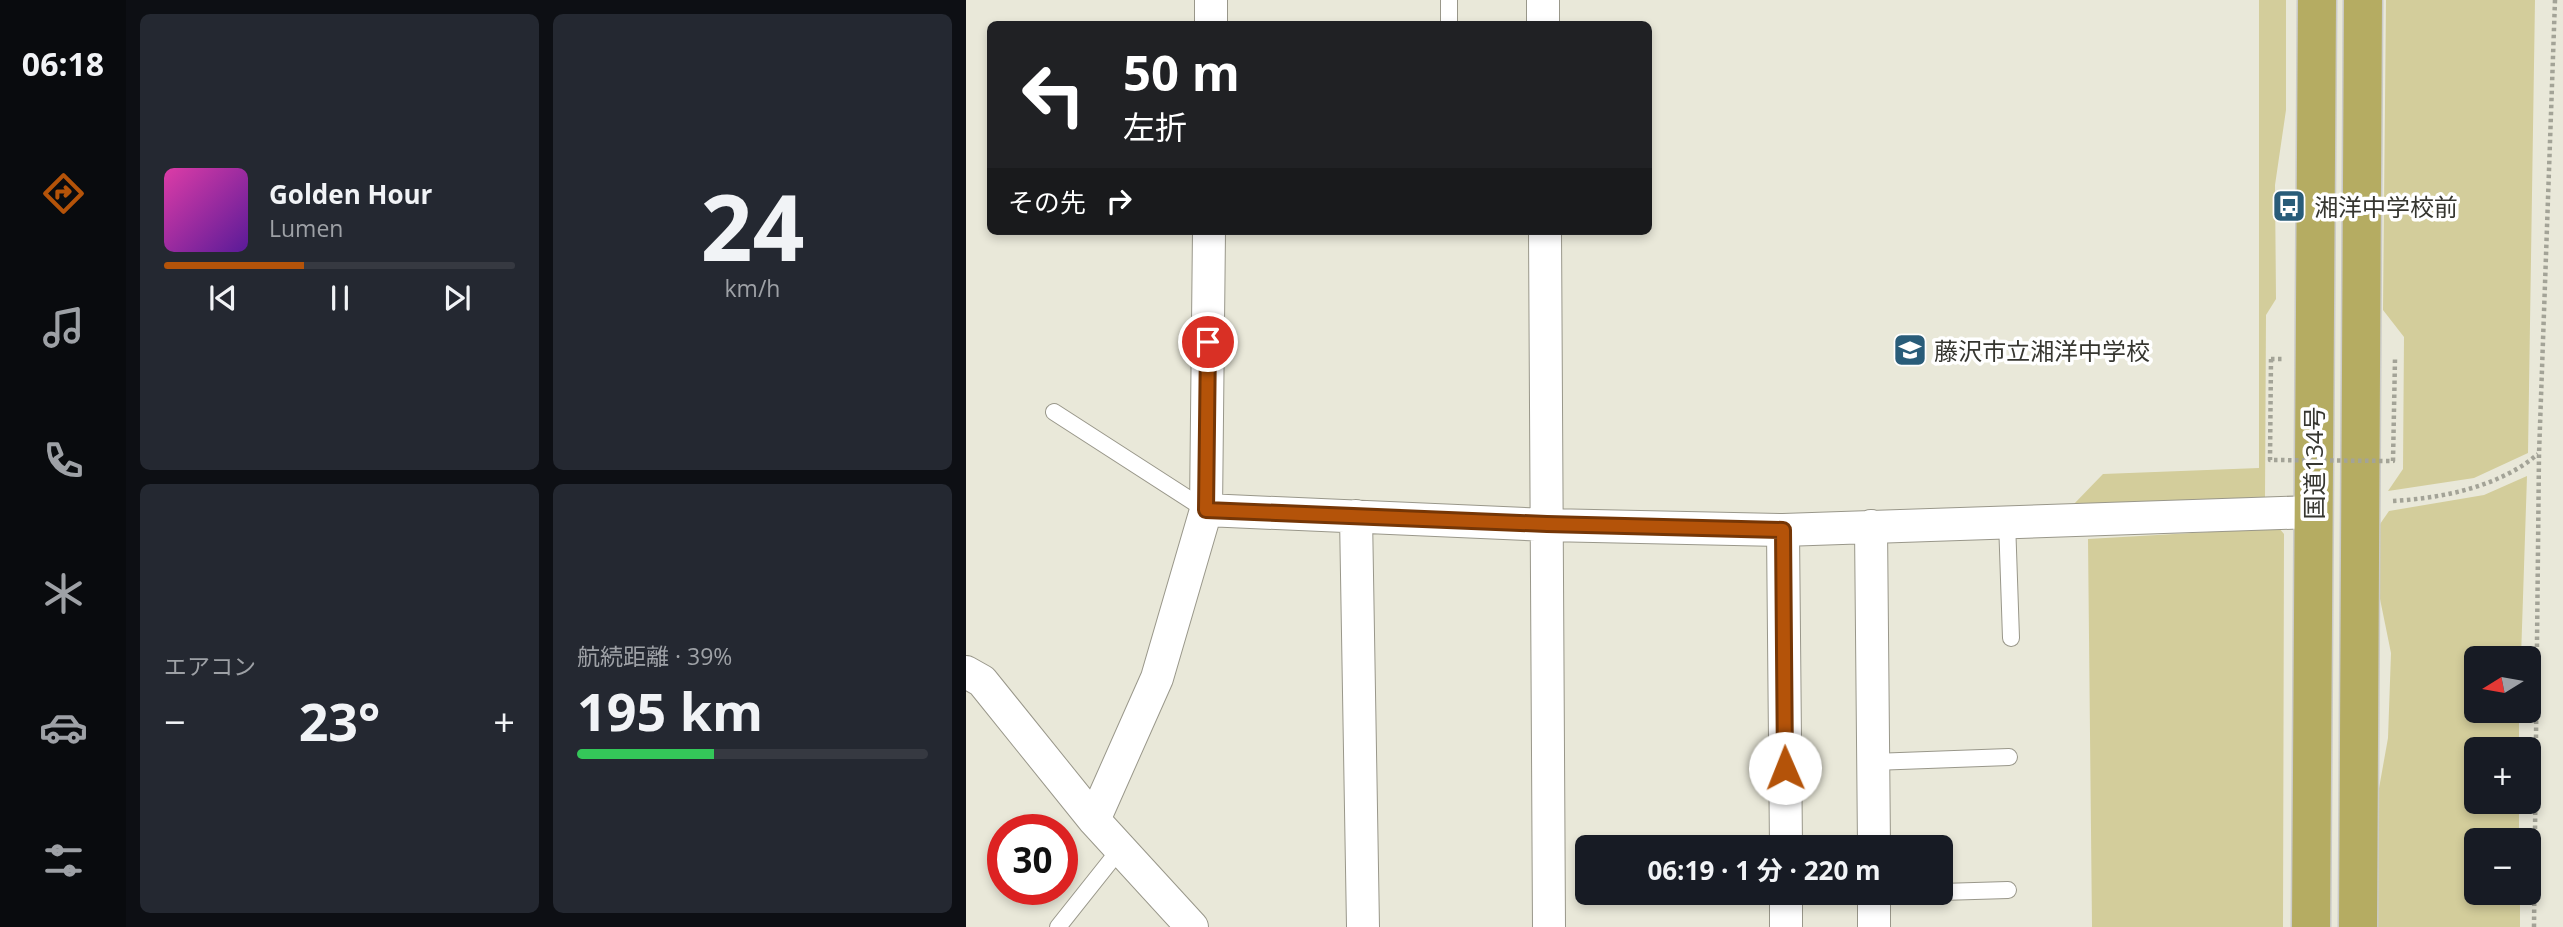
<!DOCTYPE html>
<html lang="ja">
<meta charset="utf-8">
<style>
:root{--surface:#171b24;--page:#242831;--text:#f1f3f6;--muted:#9ea1a6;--line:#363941;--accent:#b45309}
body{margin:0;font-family:"Open Sans","Noto Sans JP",sans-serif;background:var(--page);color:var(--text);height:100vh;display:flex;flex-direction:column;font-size:26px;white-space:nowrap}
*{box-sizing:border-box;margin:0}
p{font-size:23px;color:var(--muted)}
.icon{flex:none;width:38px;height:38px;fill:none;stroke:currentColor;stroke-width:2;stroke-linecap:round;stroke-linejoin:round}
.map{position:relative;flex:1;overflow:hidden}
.side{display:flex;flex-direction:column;gap:14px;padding:14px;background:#0d0f14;width:840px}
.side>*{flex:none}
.top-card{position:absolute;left:21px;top:21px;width:665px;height:214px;border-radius:10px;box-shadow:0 4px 10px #0003;background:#202124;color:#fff;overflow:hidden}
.needle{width:46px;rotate:259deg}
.fabs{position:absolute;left:1498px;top:646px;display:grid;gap:14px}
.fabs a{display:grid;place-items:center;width:77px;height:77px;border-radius:10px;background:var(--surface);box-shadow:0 4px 10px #0003;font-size:35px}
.speed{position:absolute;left:21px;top:814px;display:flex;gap:14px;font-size:35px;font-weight:700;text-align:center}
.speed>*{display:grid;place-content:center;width:91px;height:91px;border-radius:50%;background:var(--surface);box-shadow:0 4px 10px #0003;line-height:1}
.speed .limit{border:10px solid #d22;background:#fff;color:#111}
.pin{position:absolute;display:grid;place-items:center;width:60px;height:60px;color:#fff;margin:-30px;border:4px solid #fff;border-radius:50%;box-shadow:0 2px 7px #0007}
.me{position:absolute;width:77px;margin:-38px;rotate:359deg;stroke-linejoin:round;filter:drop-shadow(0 0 5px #0008)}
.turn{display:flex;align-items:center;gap:24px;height:147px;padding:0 21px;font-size:32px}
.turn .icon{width:91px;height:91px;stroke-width:2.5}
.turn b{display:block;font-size:49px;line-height:60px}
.then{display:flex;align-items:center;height:66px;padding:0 21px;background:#0003;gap:14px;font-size:26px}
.big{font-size:52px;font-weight:700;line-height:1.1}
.side .widget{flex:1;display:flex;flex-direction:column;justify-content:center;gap:10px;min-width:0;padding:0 24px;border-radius:10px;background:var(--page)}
.side .dial{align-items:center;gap:0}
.dial b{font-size:91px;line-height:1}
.song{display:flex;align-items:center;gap:21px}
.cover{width:84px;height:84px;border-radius:10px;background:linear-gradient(135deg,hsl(320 70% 55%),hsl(270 70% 35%))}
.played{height:7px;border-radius:4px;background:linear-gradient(90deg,var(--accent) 40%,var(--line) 40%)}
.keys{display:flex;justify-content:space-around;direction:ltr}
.heat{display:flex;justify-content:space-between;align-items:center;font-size:38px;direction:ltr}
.charge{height:10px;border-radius:5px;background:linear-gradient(90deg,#34c759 39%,var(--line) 0)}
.side .tiles{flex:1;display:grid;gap:14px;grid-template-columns:repeat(2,1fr)}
.trip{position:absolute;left:609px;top:835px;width:378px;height:70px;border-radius:10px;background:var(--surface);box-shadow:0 4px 10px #0003;font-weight:700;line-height:70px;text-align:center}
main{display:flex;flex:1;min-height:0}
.tabs{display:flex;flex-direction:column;width:126px;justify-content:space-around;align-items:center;background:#090b0e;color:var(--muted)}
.tabs .icon{width:49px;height:49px}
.tabs .selected{color:var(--accent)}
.tabs b{font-size:32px;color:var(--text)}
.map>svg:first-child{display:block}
.green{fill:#d3cd9b}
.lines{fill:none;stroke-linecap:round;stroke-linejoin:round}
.lane-casing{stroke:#99978a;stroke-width:18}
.street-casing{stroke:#99978a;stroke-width:34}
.highway-casing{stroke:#cbcbc9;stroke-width:41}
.path{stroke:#a3a397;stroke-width:4.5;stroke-dasharray:3.5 3.5;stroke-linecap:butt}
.lane{stroke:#fff;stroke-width:16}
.street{stroke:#fff;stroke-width:32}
.highway{stroke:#b5ac62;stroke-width:38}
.path-bridge{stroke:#a3a397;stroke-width:4.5;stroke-dasharray:3.5 3.5;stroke-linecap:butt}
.route-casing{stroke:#753606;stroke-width:18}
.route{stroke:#b45309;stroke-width:12}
.labels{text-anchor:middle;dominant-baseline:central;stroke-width:7;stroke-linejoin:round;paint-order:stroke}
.poi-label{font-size:24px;fill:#363630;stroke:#fff;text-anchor:start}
.street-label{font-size:24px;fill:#363630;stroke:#fff}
</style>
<main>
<nav class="tabs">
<b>06:18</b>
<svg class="icon selected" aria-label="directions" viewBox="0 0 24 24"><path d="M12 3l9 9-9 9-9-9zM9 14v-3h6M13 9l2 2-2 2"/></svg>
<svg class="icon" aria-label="music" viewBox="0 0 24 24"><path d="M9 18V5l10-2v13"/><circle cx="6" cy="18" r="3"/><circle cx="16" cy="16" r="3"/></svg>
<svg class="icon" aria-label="phone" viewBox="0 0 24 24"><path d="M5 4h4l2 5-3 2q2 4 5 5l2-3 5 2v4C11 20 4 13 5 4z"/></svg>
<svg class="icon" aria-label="climate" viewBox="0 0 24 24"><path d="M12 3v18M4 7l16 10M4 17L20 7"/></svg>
<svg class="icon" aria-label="car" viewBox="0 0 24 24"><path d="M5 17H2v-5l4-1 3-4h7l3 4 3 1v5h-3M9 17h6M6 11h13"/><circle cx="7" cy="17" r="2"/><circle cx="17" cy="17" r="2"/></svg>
<svg class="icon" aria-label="filters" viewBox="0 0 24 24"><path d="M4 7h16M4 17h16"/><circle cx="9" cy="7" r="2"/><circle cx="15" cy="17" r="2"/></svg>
</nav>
<section class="side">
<div class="tiles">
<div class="widget">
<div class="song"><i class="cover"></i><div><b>Golden Hour</b><p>Lumen</p></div></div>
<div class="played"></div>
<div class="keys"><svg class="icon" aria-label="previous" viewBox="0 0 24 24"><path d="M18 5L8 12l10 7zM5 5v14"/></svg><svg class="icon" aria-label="pause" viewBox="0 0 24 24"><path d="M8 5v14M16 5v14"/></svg><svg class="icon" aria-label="next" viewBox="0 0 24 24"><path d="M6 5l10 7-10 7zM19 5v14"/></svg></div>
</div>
<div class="widget dial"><b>24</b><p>km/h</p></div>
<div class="widget"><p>エアコン</p>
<div class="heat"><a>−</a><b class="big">23°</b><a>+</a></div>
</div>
<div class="widget"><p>航続距離 · 39%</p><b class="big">195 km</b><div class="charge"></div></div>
</div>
</section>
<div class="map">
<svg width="1597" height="927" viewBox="0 0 1597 927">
<rect width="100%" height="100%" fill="#e9e8d9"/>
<path class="green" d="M1293 0H1320V110L1309 185 1310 299 1300 315 1299 497 1106 506 1137 474 1293 468Z
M1420 0H1569L1562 453 1508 478 1422 491 1437 469 1438 337 1417 310Z
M1561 476 1555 658H1510V710L1553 711V749H1510V802H1553V840H1510V892L1554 893V927H1411L1412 794 1422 738 1425 653 1413 594 1414 524 1423 511 1518 495Z
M1313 528 1318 534 1317 927H1126L1122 539Z"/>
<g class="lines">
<defs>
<path id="lane" d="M483 0V24
M88 412 240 510
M1041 521 1045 638
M907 762 1043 757
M975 892 1042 890
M908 895 972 892
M92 927 154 849"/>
<path id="street" d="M577 0V24
M245 24V0
M579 231 583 927
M240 510 581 525 817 530 1346 512
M390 516 397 927
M905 526 908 847
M817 530 820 847
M0 672 16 681 128 820 226 927
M128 820 191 678 240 510 243 231
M820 892V927
M908 892V927"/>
<path id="highway" d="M1345 927 1351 0
M1392 927 1397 0"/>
</defs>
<use href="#lane" class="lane-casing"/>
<use href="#street" class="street-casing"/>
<use href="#highway" class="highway-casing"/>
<path class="path" d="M1305 359H1317
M1427 501C1477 498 1533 487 1572 454
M1568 927 1573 454 1589 0"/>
<use href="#lane" class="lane"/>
<use href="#street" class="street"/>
<use href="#highway" class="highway"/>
<path class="path-bridge" d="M1305 359 1304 460 1427 461 1429 359"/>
</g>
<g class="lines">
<defs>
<path id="route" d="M242 342 240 510 581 524 817 530 819 768"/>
</defs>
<use href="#route" class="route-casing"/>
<use href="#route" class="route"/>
</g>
<defs>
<symbol id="bus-square" viewBox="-11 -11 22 22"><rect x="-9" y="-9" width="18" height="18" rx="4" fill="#295c79" stroke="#fff"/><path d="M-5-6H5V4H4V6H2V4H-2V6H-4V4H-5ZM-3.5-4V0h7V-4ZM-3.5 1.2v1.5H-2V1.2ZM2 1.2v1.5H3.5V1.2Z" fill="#fff"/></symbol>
<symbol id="school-square" viewBox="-11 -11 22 22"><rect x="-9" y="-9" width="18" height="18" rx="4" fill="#295c79" stroke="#fff"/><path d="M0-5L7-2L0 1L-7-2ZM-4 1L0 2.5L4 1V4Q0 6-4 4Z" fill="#fff"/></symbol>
</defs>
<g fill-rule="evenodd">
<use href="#bus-square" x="1304" y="187" width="38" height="38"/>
<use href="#school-square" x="925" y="331" width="38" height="38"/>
</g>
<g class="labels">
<g class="poi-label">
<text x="1348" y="206">湘洋中学校前</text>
<text x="968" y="350">藤沢市立湘洋中学校</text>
</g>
<g class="street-label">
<text transform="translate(1347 463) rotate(-90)">国道134号</text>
</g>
</g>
</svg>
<div class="fabs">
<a><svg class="needle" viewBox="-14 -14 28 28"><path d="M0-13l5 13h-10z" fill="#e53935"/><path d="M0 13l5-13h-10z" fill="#9ea1a6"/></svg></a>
<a>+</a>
<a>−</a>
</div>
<div class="speed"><div class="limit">30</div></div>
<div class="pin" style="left:242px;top:342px;background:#d93025"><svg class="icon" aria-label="arrive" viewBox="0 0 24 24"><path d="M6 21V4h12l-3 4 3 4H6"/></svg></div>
<svg class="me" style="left:819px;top:768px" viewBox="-20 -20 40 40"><circle r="19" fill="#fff"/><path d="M0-13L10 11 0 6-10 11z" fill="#b45309"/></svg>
<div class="trip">06:19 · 1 分 · 220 m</div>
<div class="top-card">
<div class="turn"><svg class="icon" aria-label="left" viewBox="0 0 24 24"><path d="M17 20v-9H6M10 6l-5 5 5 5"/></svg><div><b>50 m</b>左折</div></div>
<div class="then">その先<svg class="icon" aria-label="right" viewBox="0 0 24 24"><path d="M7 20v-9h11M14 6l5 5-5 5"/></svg></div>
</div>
</div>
</main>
